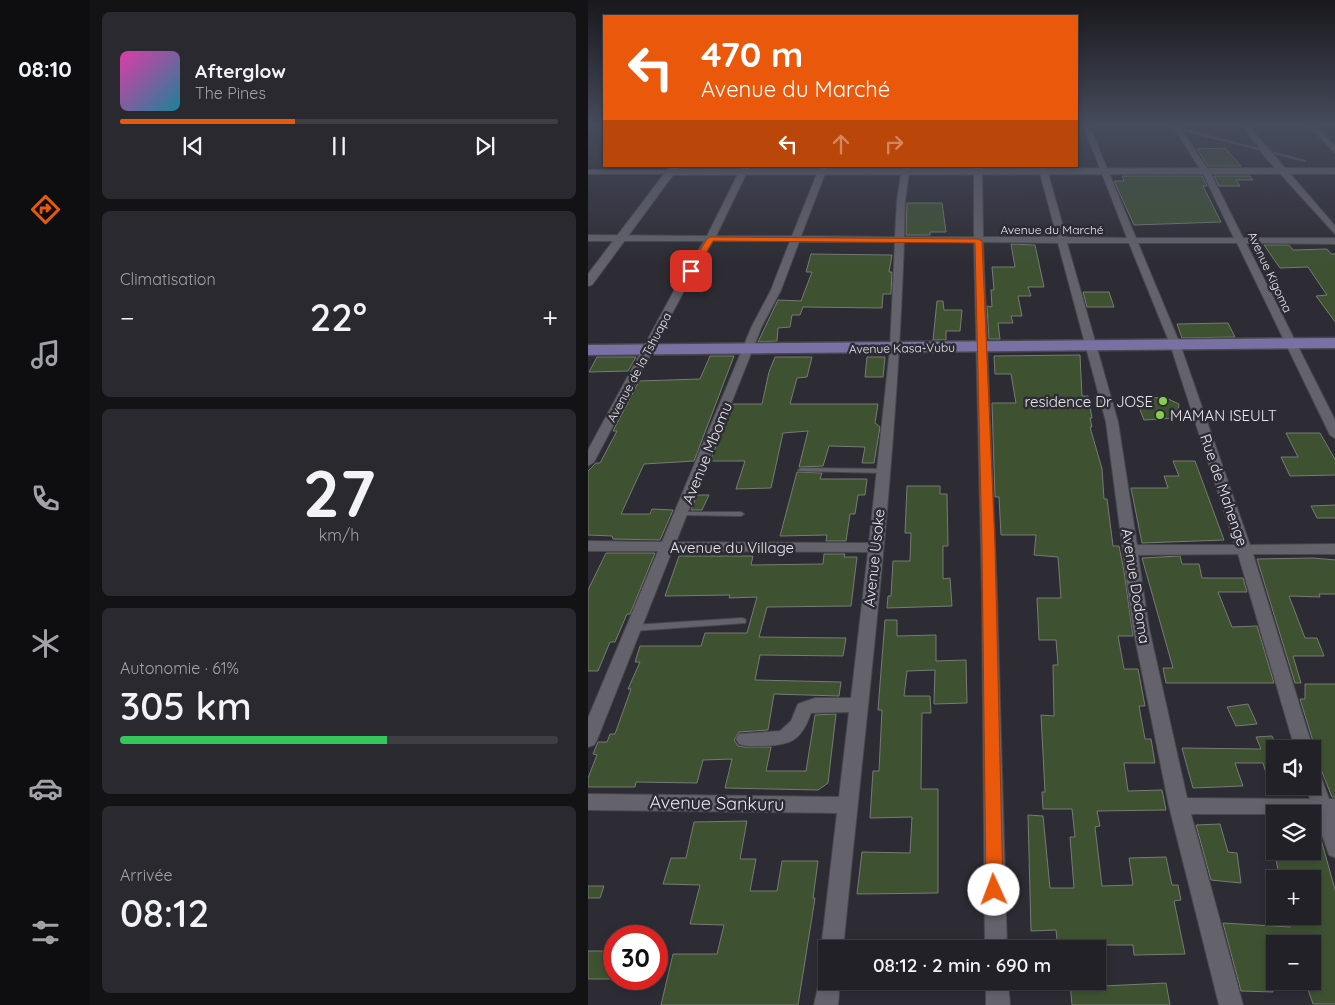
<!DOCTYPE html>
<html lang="fr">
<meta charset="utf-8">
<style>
:root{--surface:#222127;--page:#2a292f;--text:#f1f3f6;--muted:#a2a3a7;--line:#3f3e44;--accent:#ea580c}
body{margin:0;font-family:Quicksand,sans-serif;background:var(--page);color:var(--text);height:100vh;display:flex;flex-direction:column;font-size:19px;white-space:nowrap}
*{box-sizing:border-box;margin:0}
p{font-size:16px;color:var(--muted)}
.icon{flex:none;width:28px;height:28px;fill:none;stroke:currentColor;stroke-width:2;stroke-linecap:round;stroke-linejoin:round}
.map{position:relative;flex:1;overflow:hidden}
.details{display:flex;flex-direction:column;gap:12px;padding:12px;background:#131215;width:498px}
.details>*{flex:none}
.hud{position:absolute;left:15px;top:15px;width:475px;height:152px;border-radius:0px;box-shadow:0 2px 8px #0003,0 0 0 1px var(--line);background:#ea580c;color:#fff;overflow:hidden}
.controls{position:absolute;left:678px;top:740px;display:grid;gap:10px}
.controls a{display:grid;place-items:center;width:55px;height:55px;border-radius:0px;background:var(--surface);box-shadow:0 2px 8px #0003,0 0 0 1px var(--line);font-size:25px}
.speed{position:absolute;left:15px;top:925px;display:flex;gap:10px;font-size:25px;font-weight:700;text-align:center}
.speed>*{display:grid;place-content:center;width:65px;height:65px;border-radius:50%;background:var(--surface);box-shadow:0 2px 8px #0003,0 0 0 1px var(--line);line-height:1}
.speed .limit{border:8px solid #d22;background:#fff;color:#111}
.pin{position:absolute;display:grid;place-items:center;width:42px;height:42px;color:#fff;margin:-21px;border-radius:10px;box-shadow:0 2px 8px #0006}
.me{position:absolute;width:55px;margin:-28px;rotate:358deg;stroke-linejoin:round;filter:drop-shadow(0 0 4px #0008)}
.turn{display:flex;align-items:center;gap:18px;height:105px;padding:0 15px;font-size:22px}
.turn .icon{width:65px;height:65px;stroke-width:2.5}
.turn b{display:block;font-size:35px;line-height:42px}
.lanes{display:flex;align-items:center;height:48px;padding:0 15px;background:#0003;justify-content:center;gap:25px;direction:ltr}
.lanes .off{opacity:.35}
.big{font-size:38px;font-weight:600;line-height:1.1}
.details .card{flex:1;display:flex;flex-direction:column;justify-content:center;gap:8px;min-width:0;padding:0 18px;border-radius:8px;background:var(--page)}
.details .dial{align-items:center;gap:0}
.dial b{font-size:65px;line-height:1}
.song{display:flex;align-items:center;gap:15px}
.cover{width:60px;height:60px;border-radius:8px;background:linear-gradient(135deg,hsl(320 70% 55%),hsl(190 70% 35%))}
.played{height:5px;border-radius:2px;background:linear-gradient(90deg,var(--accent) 40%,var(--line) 40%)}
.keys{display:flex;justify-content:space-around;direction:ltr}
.heat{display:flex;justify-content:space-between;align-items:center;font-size:28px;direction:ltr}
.charge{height:8px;border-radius:4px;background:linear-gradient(90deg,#34c759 61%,var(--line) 0)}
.trip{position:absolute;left:230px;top:940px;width:288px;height:50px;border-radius:0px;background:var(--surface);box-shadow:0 2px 8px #0003,0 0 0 1px var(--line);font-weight:600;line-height:50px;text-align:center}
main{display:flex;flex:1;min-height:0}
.menu{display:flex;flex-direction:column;width:90px;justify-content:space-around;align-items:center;background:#0e0d10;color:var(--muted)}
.menu .icon{width:35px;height:35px}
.menu .on{color:var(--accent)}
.menu b{font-size:22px;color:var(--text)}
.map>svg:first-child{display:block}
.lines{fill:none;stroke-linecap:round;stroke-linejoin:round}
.stream{stroke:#5b576e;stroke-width:2.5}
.building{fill:#3e5232;stroke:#767b73}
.service-casing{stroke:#48474d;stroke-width:2}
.minor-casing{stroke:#48474d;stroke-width:2}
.tertiary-casing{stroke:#48474d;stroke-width:2}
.primary-casing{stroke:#48474d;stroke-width:3}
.service{fill:#64636c;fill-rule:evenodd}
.minor{fill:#64636c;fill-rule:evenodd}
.tertiary{fill:#64636c;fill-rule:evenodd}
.primary{fill:#7971a4;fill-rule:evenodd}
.route{fill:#ea580c;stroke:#983908}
.poi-dot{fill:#84d04d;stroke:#2d2c34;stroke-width:2}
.labels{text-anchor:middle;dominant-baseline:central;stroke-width:5;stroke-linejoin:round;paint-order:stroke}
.far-street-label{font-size:12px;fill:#e8e7ec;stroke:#2d2c34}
.poi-label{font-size:15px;fill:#e8e7ec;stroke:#2d2c34;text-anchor:end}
.street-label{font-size:15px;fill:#e8e7ec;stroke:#2d2c34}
.near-street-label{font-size:18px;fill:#e8e7ec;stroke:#2d2c34}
</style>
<main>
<nav class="menu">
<b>08:10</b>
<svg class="icon on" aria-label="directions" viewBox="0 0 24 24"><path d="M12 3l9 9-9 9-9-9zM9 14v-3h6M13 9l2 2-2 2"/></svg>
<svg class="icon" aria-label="music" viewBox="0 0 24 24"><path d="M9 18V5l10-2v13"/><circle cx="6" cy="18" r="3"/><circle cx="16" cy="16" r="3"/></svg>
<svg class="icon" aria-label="phone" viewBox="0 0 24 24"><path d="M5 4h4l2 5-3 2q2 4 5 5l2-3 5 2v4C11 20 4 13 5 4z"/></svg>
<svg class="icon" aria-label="climate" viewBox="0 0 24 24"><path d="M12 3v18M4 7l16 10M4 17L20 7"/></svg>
<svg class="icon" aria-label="car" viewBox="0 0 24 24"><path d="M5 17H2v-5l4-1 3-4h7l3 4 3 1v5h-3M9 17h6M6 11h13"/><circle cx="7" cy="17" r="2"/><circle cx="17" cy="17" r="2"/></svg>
<svg class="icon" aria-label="filters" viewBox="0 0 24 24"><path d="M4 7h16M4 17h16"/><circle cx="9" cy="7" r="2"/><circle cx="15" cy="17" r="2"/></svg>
</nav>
<section class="details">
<div class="card">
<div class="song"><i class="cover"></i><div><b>Afterglow</b><p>The Pines</p></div></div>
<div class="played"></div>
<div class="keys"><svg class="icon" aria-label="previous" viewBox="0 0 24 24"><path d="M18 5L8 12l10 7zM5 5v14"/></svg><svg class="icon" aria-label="pause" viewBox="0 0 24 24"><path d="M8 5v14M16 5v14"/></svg><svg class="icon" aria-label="next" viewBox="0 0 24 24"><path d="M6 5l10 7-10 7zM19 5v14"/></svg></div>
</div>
<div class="card"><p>Climatisation</p>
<div class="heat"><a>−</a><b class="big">22°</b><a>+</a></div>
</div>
<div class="card dial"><b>27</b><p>km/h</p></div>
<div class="card"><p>Autonomie · 61%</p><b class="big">305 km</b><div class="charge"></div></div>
<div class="card"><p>Arrivée</p><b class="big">08:12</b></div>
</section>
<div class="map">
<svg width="748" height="1005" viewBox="0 0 748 1005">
<rect width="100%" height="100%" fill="#2d2c34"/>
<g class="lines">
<path class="stream" d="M576 125 717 161"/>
</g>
<path class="building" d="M637 148 653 166H620L609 149Z
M534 176H614L619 186H615L633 222 546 225 526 181H536Z
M626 176H662L665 180H648L652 186H631Z
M319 203H354L358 232H342V235H318Z
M423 244 447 245 456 287H440L443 296H430L434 316H423L425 323H410L412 339H401L399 306 404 307 403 290H406L404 267H427Z
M676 245H701L705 250 739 249 743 254H748V323L728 296 739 295 720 267 692 268Z
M223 254 304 255 301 272H304L303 294H295L294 308 215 307 212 315H204L202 327 190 328 189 341 170 342 190 300 213 301 224 272H218Z
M495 292H521L526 307H499Z
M349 301H355L356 310H374L372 331H358V340H345Z
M640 323 647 337 594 338 589 324Z
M492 355 494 396H500L504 418H502L504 427H502L514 469 516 499H519L525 546H531L536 571 545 636H530L536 669H550L557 706H551L557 739H563L567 763H536L540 791 574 790 578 810 509 811 512 826 507 827 514 886 545 885 541 858 578 857 584 885H590L593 900 586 901 597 954 546 955 545 945H509V949H470L468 930 443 931 440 815 455 816 462 888H486L482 837H487L484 809H455L454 792H457L453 715 466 716 465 665H470L468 640H451L449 598H473L470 557 446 555 448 535H413L411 497H407L404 403H428L423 374H407L406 356Z
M122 356H146L106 461 56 464 33 514H62L64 509 85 510 72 540 25 539 24 536 0 535V471L8 463H12L29 431H25L51 381 112 379Z
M9 357H48L40 371 1 372Z
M187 357H224L219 377 209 378 202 404H290L287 423 292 427 286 463H274L277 447 241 446 235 466 211 467 220 431 195 433 183 488 148 489 157 461H122L145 404H174L181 372Z
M279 357H297L295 377H277Z
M547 397 578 398 591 404 589 418 556 420Z
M698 433H732L748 461V475L702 476 693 457H710Z
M585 461H607L636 540 554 543 543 488H580L576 476H591Z
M209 472 234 473 232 479H279L277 495H270L267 514H262L258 541H238L239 535 192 536Z
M319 486H352V494H359L360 546H355V579L362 578 364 606 299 608 300 596H303L305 561H322L323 533H317Z
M109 495H121L114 510H103Z
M748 505V518H729L723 506Z
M18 553H67L42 614H39L27 642H22L10 671H0V590Z
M236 554H257L256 557H269L263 606 179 607 171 637 258 638 255 656 172 655 167 680 253 682 251 696 186 694 180 730 151 732 146 740 150 746 156 747H183L178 771H218L227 715 248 714 240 783 230 790 137 788 144 759 115 760 109 783 48 782 47 787H0V778L9 755 5 754 10 742H19L22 734H27L43 689H40L52 662H47L52 646H113L117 633H159L169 597 141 598 142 595 77 596 91 556H165L163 565 235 564Z
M592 556 594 564H611L614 578H655L659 592H630L644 627 669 626 686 683H578L575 668H585L554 558Z
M725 558 748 560V594H731L732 597 701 596 717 638H729L736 656H705L713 683H707L669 559Z
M297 620H309V636L348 635V661L378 660 379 703 346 704 347 670 319 671 316 696H342L343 713H334L333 789H350V893L269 894 274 852 322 853 324 817 282 818 285 771H291L294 710H290Z
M717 684H748V797H744L726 752 727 748 712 699H717Z
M660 704 669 724 648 726 639 707Z
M684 736 690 749H686V789L683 790 675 763H647L655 786 605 788 594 748 673 749 668 737Z
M159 821 152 859H168L162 891H189L194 861H230L225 898H227L210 1005H73L85 954H129L136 925 102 924 112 885 75 884 83 858H98L106 822Z
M724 822H727L729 825 748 893V1004H725L717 981H724V944H686V957L678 956 685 992 653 991 635 923 702 927 700 917H724V879H692L686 851H724Z
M632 824 640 852 649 853 653 883 623 880 608 825Z
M0 886H16L12 898H0Z
M0 951H26V979H0Z
M515 983V986L578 983 582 1005H484L482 984Z"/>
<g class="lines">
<defs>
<path id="service" d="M213 468 296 469 299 471 296 473 211 471 210 470Z
M94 512H153L156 514 153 516 92 515 91 514 92 513Z
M154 618 157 619 158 621 157 623 46 631 43 630 42 628 43 626 46 625Z"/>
<path id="minor" d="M495 125H501L548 238H646L614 172 584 125H590L622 172 655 238H748V244L658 243 748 422V439L742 435 649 243H550L592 344 662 545 748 544V554H665L725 749 724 752V749H707L650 554 550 555 561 628 599 798 722 799 718 786H724V768L731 771 741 799H748V858L741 855 727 815 724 814H603L655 1005H631L581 806 545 628 518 422 470 243 395 242 409 595 419 949H397L394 595 386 242H316C308 478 278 713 255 949H239V957L233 949 249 813 0 810V794L251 797 261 712 223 713C213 741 203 745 175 746 166 746 159 747 151 744L148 739 151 734 192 731 203 721 210 704 227 698H263L280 552 84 551 9 740 6 745 0 747V718L70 551H0V541L74 542 164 326 183 290 202 241H125L98 287 6 462 0 466V450L88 287 116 241H0V235L119 236 154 166H162L128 236H204L232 166H240L213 236 307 237 309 201 314 166H322L317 201 316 237H386V166H394L395 237H469L450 166H458L478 237 539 238ZM211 242H307L302 348 281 543 88 542 174 326 193 290ZM479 243H541L582 344 647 545H549L530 422Z
M654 125H660L748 227V235L677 157Z
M720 125H726L748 147V154Z
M0 170H83L87 172 83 174H0Z
M239 971V981H252L250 1005H226L233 973Z
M398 981H420L422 1005H398Z"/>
<path id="tertiary" d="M82 166H92L90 169 748 168V174L85 175 4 285 0 286V274Z"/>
<path id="primary" d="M748 338V348L0 355V345Z"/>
</defs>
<use href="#service" class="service-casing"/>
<use href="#minor" class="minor-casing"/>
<use href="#tertiary" class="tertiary-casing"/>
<use href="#primary" class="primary-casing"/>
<use href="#service" class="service"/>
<use href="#minor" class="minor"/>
<use href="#tertiary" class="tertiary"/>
<use href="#primary" class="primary"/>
</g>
<linearGradient id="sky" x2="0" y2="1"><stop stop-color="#19181d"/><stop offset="0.47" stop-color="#464b5c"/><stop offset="1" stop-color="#464b5c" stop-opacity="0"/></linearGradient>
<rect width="748" height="265" fill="url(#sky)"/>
<path class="route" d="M122 237 390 239 394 241 407 546 415 890 413 896 406 898 400 896 398 890 394 546 387 243 125 241 106 273H100L99 271 119 239Z"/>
<g class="poi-dot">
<circle cx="575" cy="401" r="5"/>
<circle cx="572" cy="415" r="5"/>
</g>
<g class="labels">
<g class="far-street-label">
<text x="464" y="229">Avenue du Marché</text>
<text transform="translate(682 272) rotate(65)">Avenue Kigoma</text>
<text transform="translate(314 348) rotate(-1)">Avenue Kasa-Vubu</text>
<text transform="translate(51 367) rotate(-62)">Avenue de la Tshuapa</text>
</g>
<g class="poi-label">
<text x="565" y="401">residence Dr JOSE</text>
<text x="582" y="415" text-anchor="start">MAMAN ISEULT</text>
</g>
<g class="street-label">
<text transform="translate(119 453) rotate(-68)">Avenue Mbomu</text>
<text transform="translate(636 490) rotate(71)">Rue de Mahenge</text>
<text x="144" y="547">Avenue du Village</text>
<text transform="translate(286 558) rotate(-84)">Avenue Usoke</text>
<text transform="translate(548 586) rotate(81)">Avenue Dodoma</text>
</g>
<g class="near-street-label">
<text transform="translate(129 803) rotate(1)">Avenue Sankuru</text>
</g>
</g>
</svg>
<div class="controls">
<a><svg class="icon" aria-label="sound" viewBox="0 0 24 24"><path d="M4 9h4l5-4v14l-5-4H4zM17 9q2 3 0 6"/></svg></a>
<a><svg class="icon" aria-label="layers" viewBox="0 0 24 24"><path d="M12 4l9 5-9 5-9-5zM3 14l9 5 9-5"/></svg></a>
<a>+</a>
<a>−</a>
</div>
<div class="speed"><div class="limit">30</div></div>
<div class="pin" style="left:103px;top:271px;background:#d93025"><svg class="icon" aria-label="arrive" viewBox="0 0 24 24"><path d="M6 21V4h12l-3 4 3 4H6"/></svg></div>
<svg class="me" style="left:406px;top:890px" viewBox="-20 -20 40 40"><circle r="19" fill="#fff"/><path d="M0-13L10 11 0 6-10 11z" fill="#ea580c"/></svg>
<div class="trip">08:12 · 2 min · 690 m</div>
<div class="hud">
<div class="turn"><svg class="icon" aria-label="left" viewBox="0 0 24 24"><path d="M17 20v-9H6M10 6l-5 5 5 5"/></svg><div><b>470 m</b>Avenue du Marché</div></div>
<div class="lanes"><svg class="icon" aria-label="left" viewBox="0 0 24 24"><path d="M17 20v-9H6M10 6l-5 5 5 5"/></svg><svg class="icon off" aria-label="ahead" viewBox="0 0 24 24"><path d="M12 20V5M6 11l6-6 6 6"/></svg><svg class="icon off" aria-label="right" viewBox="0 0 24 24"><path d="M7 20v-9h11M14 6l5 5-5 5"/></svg></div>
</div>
</div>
</main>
